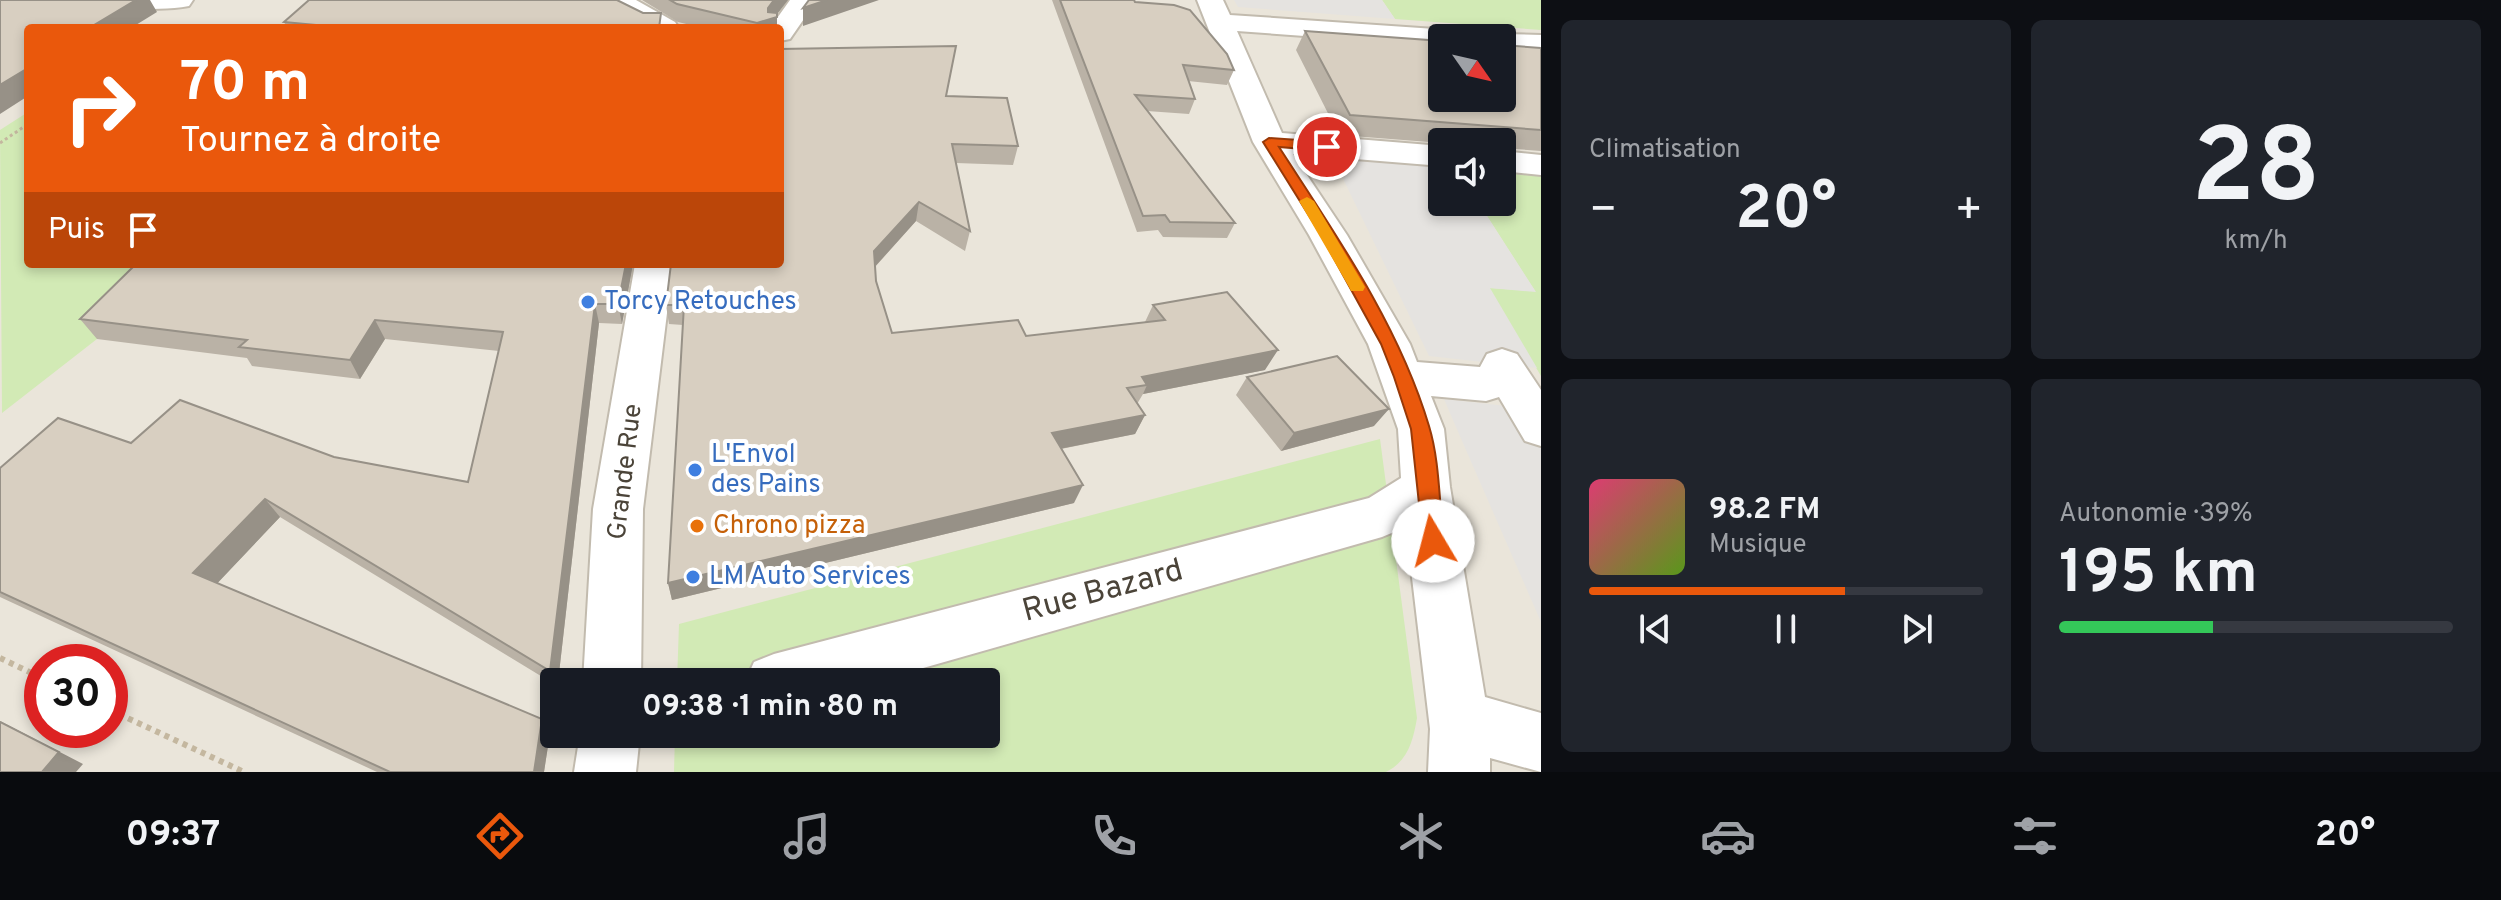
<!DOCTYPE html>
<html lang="fr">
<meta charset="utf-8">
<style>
:root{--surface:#171b24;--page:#20242c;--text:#f1f3f6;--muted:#9ea1a6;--line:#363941;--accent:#ea580c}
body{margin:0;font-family:Overpass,sans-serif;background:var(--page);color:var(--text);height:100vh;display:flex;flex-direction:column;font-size:30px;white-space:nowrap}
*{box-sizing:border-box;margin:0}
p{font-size:26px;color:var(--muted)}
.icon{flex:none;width:44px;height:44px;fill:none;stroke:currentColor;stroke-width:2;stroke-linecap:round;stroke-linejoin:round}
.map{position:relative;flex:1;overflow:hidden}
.sheet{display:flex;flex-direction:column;gap:20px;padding:20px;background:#0d0f14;width:960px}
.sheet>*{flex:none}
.banner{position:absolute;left:24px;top:24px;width:760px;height:244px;border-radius:8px;box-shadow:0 4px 12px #0003;background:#ea580c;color:#fff;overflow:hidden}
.needle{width:52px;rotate:124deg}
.tools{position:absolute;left:1428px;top:24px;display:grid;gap:16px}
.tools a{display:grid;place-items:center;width:88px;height:88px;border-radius:8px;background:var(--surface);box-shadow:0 4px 12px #0003;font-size:40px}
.speed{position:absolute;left:24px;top:644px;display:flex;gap:16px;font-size:40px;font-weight:700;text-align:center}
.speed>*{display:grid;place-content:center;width:104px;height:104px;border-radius:50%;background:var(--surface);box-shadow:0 4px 12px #0003;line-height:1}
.speed .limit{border:12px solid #d22;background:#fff;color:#111}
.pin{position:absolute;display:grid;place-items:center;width:68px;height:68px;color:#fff;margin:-34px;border:4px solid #fff;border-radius:50%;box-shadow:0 2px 8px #0007}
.me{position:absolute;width:88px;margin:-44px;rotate:352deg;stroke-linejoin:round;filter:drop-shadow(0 0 6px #0008)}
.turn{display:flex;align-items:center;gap:28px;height:168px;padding:0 24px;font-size:36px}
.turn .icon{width:104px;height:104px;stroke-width:2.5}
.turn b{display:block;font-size:56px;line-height:68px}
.then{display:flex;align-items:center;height:76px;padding:0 24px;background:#0003;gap:16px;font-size:30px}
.big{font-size:60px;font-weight:700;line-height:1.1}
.sheet .card{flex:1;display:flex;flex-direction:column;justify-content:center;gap:12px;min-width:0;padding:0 28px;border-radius:12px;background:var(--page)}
.sheet .dial{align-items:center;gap:0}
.dial b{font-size:104px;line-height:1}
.song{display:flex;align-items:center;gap:24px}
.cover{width:96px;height:96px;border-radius:12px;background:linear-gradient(135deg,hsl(340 70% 55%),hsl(90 70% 35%))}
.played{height:8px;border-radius:4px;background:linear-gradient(90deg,var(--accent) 65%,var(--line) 65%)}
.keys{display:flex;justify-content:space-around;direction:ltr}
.heat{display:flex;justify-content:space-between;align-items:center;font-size:44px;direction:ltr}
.charge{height:12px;border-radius:6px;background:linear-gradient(90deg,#34c759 39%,var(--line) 0)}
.sheet .tiles{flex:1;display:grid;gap:20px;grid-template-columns:repeat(2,1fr)}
.trip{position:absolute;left:540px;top:668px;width:460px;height:80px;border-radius:8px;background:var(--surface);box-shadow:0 4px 12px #0003;font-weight:700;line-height:80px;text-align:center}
.tab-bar{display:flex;height:128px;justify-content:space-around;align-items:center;background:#090b0e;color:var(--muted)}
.tab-bar .icon{width:56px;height:56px}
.tab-bar .active{color:var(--accent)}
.tab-bar b{font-size:36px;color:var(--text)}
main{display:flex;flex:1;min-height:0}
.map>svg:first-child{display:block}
.residential{fill:#eae5da;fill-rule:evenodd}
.green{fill:#d2eab5}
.parking{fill:#e5e3e0}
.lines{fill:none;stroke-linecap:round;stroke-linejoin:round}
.minor-casing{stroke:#c2bbae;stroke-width:4}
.path-far1{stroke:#c4b79f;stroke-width:3;stroke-dasharray:3 3;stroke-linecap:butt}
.path{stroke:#c4b79f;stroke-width:6;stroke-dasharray:5 5;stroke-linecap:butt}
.minor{fill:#fff;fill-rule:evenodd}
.wall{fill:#bab2a6}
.shaded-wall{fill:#979187}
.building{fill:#d8cfc1;stroke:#979187;stroke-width:2}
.route{fill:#ea580c;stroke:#983908;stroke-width:2}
.slow{fill:#f59e0b}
.shop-dot{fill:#3f7fe0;stroke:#fff;stroke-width:3}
.food-dot{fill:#e8710a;stroke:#fff;stroke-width:3}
.labels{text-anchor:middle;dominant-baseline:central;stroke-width:8;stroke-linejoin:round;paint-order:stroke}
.shop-label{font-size:26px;fill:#366cbe;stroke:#fff;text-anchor:start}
.street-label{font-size:26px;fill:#4b4439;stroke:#fff}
.food-label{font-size:26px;fill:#c56008;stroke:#fff;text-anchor:start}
.near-street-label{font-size:32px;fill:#4b4439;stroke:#fff}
</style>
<main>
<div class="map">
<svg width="1541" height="772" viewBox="0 0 1541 772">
<rect width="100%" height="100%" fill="#f6f3ec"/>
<path class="residential" d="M0 0H1541V772H0ZM28 28H780V264H28ZM1442 38H1502V98H1442ZM1442 142H1502V202H1442ZM42 662H110V730H42ZM554 682H986V734H554Z"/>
<path class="green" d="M1382 0H1541V30L1395 19Z
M28 112V264H169L97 339 2 413 0 130Z
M1502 172 1541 175V376L1489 288 1535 291 1478 202H1502Z
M1380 439 1417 718C1413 741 1408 761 1386 772H674L675 734H986V682H677L679 624Z"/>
<path class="parking" d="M1234 0H1382L1395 19 1238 7Z
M1333 158 1442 167V202H1478L1536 292 1490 288 1537 368 1429 356Z
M1444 399 1541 410V622L1456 427Z"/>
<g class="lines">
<defs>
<path id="minor" d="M99 0H193L189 6C170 10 149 8 129 10 115 12 103 17 90 14L86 8 90 2Z
M599 0H636L675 22 679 28H646L603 6Z
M790 0H817L790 39 780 41V28H770Z
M1197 0H1223L1230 15 1450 30 1460 32 1464 38H1442V46L1237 31 1282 133 1442 146V166L1293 154 1347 235 1410 344 1417 362 1480 367 1487 354 1502 349 1517 354 1541 390V446L1525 441 1499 397 1486 401 1431 396 1444 429 1450 487 1485 697 1541 713V772L1490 758V772H1428L1430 729 1406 527 1382 537 874 682H745L754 662 774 654 1369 498 1401 478 1398 429 1368 344 1309 235 1253 142Z
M1502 34 1541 35V53L1502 50V38H1491Z
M1502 151 1541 155V175L1502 171Z
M635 264H673L643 509 641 682H583L593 509Z
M580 734H640L636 772H574Z"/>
</defs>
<use href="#minor" class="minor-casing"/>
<path class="path-far1" d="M0 143 28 124"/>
<path class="path" d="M0 658 42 678
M110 710 244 772"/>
<use href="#minor" class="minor"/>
</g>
<path class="wall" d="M642 0H788L777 14V28H703L678 22Z
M1052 0H1134L1135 2 1234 70 1227 85 1188 81 1195 99 1189 114 1147 111 1235 223 1227 238 1163 237 1158 230 1137 232Z
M284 22 662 28H287Z
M1305 31 1541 48V151L1502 148V142H1442V143L1339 135 1296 50Z
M946 96 1018 146 1013 165 956 163 970 231 965 251 916 221 875 267 876 281 892 333 1026 336 1145 322 1153 305 1265 370 1143 394 1137 404 1145 415 1135 434 1061 449 1074 503 672 600 668 583 683 325 669 324 666 305Z
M136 264H633L622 324 599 323 558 682H554V684L280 517 217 583 542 719 550 733 544 772H377L0 597V468L131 443 334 457 468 482 499 351 385 339 360 379 252 366 247 358 97 339 80 319Z
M1247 377 1374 426 1281 451 1236 395Z"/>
<path class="shaded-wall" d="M136 0H150L157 12 131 28H89Z
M774 0H788L774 18 777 17V28H757V23Z
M827 0H879L803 26V8Z
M28 68V96L0 114V85Z
M919 202 916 221 871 271 874 251Z
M626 264H633L622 324 618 304Z
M595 304 599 323 558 682H556L550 671Z
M375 320 385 339 360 379 350 360Z
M1278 350 1265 370 1143 394 1147 385 1142 377Z
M1389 409 1374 426 1281 451 1294 433Z
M1145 415 1135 434 1044 452 1052 433Z
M1083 485 1074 503 672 600 668 583Z
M265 499 280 517 211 590 193 573Z
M542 719 550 733 544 772H534Z
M0 721 83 764 76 772H42Z"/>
<path class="building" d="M0 0H136L89 28H28V68L0 85Z
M309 0H617L643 13H661L659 28H312L316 25 284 22Z
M670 0H774L768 8V12L777 13V17L757 23 677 4Z
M809 0H827L803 8Z
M1060 0H1134L1135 2 1174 5 1190 10 1227 54 1234 70 1183 65 1195 99 1135 95 1235 223 1170 222 1165 215 1143 216Z
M1305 31 1442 41V98H1502V45L1541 48V130L1350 115Z
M956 46 946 96 1007 98 1018 146 952 144 970 231 919 202 874 251 876 281 892 333 1018 320 1026 336 1165 320 1153 305 1227 292 1278 350 1142 377 1147 385 1127 388 1145 415 1052 433 1083 485 668 583 684 305H666L671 264H780V49Z
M136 264H626L618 304H595L550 671 265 499 193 573 542 719 534 772H390L0 592V468L58 418 131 443 180 400 334 457 468 482 503 332 375 320 350 360 239 347 247 340 80 319Z
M1337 356 1389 409 1294 433 1247 377Z
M0 722 59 752 42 772H0Z"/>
<path class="route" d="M1269 138 1327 142 1334 147 1327 151 1279 147C1336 235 1399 325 1429 426 1440 462 1439 504 1444 541L1441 548 1433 550 1426 548 1423 541 1411 429 1394 377 1381 344 1321 235 1263 142Z"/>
<path class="slow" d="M1307 197 1314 201 1365 287 1363 291H1351L1349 287 1299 201Z"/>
<g class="shop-dot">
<circle cx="588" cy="302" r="8"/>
<circle cx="695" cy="470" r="8"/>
<circle cx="693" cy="577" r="8"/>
</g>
<circle class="food-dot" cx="697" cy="526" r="8"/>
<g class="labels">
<g class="shop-label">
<text x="604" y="302">Torcy Retouches</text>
<text x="711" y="455">L'Envol<tspan x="711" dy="30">des Pains</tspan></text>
<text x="709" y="577">LM Auto Services</text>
</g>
<g class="street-label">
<text transform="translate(626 472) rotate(-83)">Grande Rue</text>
</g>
<g class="food-label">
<text x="713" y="526">Chrono pizza</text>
</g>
<g class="near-street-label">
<text transform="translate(1103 592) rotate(-15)">Rue Bazard</text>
</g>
</g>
</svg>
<div class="tools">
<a><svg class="needle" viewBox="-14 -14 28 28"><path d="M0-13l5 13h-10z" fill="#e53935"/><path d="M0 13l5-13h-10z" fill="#9ea1a6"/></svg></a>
<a><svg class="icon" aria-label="sound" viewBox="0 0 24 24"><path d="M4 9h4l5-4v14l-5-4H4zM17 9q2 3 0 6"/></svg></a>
</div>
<div class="speed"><div class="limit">30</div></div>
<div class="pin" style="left:1327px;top:147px;background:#d93025"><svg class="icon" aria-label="arrive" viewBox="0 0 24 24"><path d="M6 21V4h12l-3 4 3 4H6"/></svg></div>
<svg class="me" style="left:1433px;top:541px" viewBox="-20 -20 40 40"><circle r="19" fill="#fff"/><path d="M0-13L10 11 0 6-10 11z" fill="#ea580c"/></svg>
<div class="trip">09:38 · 1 min · 80 m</div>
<div class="banner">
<div class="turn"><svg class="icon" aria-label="right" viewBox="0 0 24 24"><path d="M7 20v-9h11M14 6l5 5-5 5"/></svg><div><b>70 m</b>Tournez à droite</div></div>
<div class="then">Puis<svg class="icon" aria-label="arrive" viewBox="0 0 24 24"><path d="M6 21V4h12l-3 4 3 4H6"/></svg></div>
</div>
</div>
<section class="sheet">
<div class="tiles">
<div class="card"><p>Climatisation</p>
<div class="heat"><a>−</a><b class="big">20°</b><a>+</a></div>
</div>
<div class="card dial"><b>28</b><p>km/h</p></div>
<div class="card">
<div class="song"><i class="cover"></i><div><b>98.2 FM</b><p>Musique</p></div></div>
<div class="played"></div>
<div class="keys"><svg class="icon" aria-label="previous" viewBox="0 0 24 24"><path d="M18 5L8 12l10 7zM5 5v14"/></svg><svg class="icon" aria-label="pause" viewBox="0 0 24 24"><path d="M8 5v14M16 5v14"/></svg><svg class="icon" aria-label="next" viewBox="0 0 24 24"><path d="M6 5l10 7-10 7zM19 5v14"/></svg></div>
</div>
<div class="card"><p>Autonomie · 39%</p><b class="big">195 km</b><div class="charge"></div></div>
</div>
</section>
</main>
<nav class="tab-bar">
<b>09:37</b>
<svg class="icon active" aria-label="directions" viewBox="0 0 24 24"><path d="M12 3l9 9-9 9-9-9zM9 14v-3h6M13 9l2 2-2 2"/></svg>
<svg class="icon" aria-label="music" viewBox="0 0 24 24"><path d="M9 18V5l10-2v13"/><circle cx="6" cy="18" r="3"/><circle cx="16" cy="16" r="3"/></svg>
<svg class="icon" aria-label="phone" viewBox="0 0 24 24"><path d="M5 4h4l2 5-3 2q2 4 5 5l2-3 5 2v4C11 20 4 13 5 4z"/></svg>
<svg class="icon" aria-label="climate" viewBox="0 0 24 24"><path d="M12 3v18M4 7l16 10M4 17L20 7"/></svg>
<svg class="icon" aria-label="car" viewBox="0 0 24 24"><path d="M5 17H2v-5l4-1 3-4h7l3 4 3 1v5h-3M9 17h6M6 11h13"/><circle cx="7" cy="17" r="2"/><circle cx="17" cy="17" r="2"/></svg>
<svg class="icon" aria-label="filters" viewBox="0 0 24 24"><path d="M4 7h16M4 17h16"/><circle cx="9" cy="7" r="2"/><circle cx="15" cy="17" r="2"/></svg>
<b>20°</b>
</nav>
